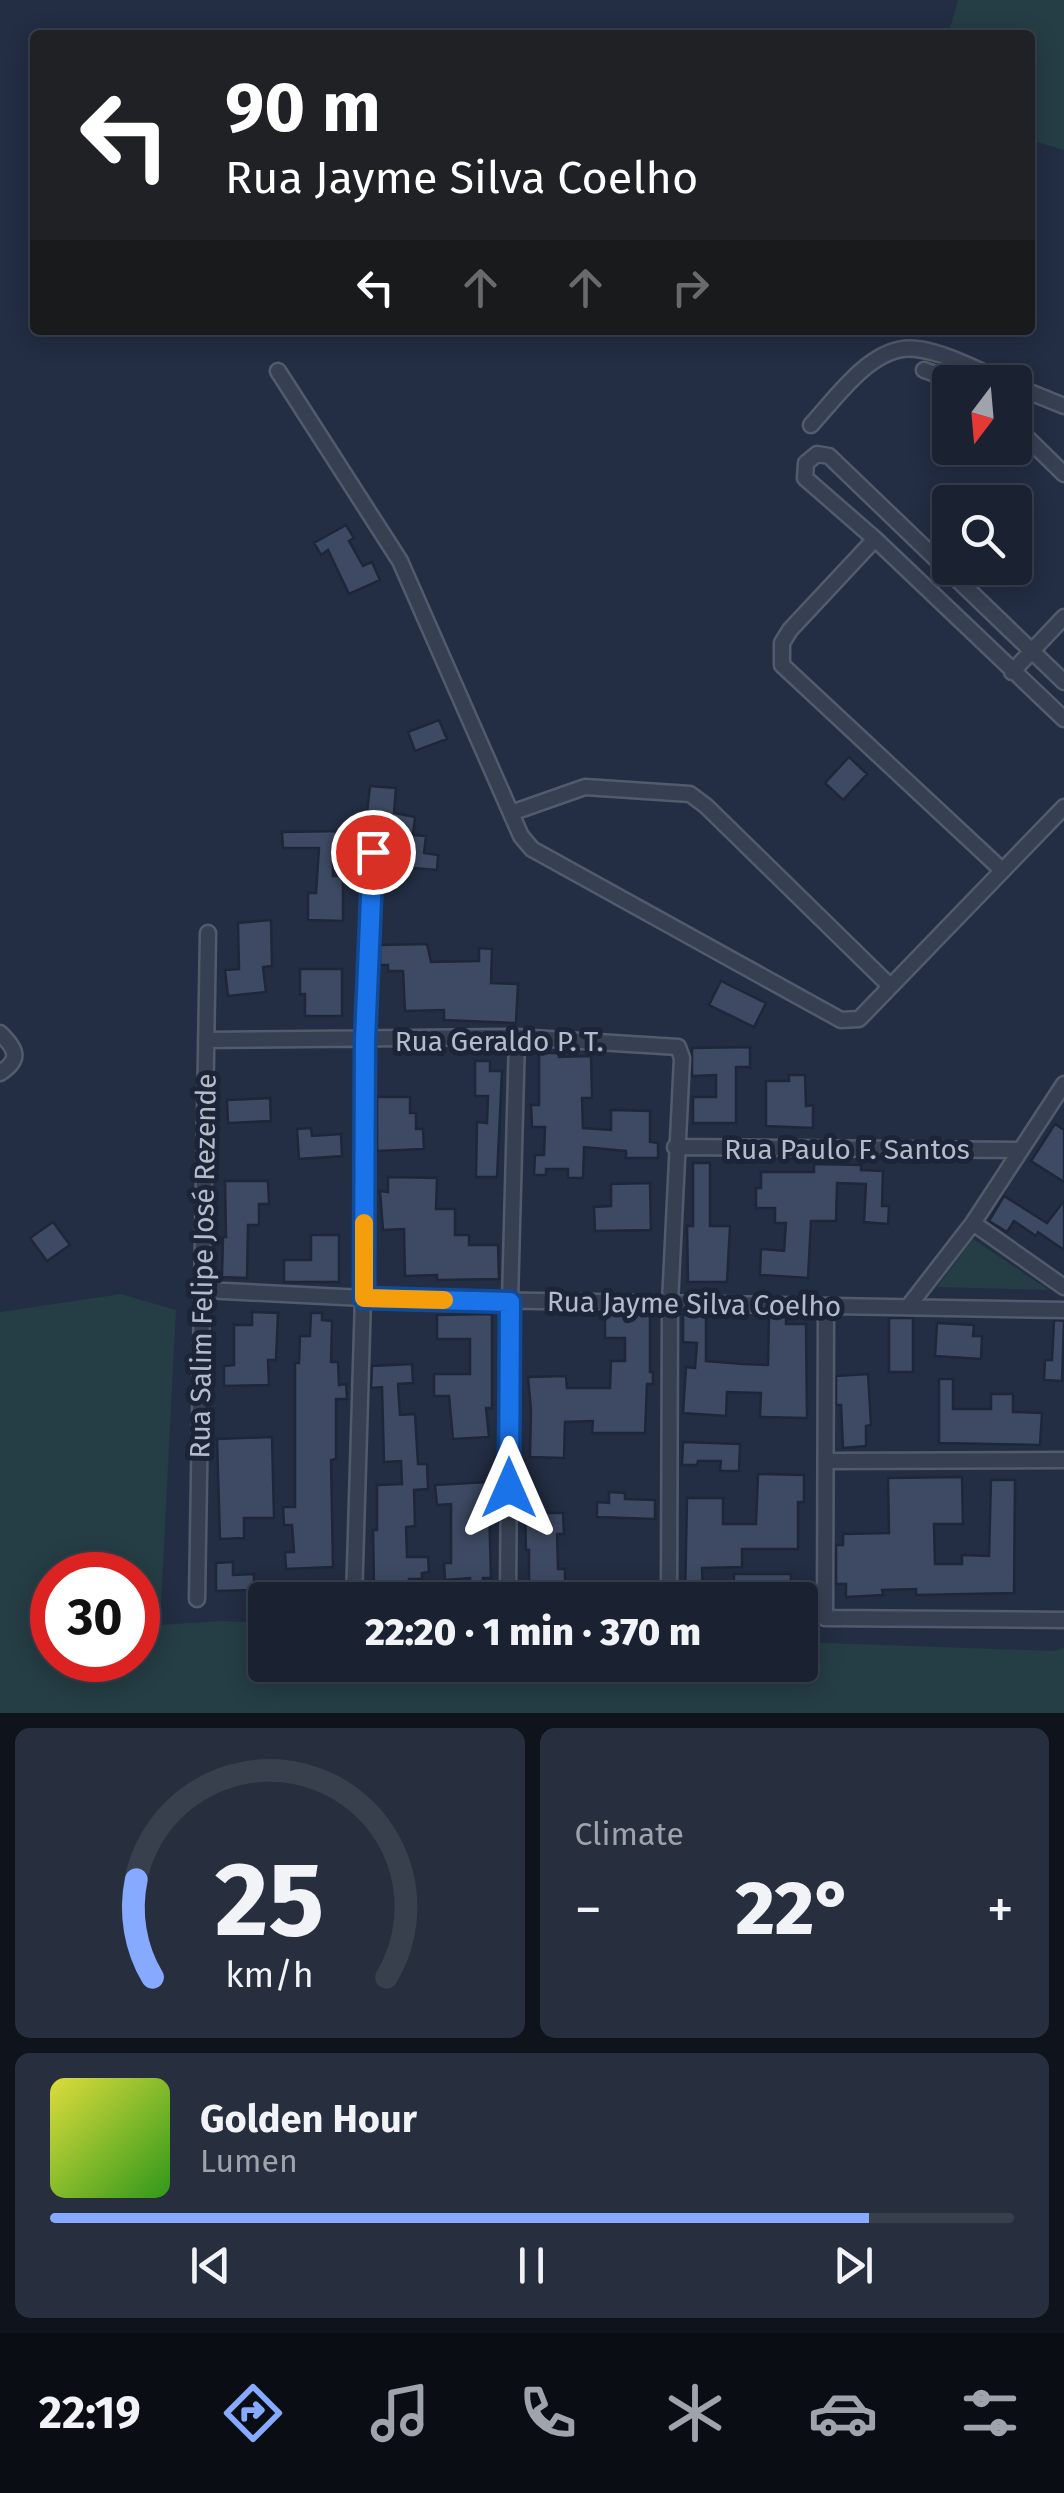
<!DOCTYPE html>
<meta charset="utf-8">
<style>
:root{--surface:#1a2232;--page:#272f3e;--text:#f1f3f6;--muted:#9fa4ac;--line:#383f4d;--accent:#86aaff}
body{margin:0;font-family:"Fira Sans",sans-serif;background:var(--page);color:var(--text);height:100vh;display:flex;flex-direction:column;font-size:38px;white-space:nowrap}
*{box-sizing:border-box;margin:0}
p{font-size:32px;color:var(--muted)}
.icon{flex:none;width:55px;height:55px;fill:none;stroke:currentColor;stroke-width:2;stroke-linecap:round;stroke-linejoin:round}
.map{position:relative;height:1713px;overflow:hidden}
.panel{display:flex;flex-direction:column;gap:15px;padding:15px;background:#0e131c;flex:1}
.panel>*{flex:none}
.guide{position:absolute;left:30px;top:30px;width:1005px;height:305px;border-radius:10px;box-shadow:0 5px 25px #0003,0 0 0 2px var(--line);background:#202124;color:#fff;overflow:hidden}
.needle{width:65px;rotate:196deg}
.tools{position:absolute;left:932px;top:365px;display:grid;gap:20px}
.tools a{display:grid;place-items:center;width:100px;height:100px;border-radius:10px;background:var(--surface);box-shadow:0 5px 25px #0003,0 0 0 2px var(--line);font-size:50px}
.speed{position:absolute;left:30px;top:1552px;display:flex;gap:20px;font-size:50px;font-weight:700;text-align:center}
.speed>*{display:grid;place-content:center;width:130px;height:130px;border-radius:50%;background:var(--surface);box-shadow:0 5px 25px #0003,0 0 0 2px var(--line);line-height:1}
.speed .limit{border:15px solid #d22;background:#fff;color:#111}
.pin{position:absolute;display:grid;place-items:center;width:85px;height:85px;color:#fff;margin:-42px;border:5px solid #fff;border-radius:50%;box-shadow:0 2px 10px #0007}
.me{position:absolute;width:110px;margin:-55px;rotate:0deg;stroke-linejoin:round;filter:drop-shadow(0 0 8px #0008)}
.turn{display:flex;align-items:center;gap:35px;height:210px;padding:0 30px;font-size:45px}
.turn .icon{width:130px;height:130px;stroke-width:2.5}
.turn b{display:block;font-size:70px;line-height:85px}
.lanes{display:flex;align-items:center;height:95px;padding:0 30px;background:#0003;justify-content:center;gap:50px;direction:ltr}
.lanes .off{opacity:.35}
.big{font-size:75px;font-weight:800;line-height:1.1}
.panel .card{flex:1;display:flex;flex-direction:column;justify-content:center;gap:15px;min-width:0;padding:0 35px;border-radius:15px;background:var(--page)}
.panel .dial{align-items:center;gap:0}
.dial svg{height:260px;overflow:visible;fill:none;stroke:var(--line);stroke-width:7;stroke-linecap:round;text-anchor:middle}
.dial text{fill:var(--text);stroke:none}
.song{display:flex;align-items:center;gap:30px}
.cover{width:120px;height:120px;border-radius:15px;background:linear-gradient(135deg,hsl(60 70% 55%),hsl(110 70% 35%))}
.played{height:10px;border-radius:5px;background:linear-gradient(90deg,var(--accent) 85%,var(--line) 85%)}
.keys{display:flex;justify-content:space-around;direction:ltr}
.heat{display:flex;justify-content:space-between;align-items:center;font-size:55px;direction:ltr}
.panel .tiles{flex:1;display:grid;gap:15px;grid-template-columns:1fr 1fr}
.card:last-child{grid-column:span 2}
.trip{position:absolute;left:248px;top:1582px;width:570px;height:100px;border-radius:10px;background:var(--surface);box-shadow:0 5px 25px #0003,0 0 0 2px var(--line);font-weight:800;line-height:100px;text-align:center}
.tab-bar{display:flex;height:160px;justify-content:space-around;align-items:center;background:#0a0e14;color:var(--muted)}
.tab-bar .icon{width:70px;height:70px}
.tab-bar .on{color:var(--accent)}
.tab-bar b{font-size:45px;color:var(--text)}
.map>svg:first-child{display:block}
.green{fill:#253d44;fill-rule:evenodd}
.building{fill:#3e4a63;stroke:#1e2739;stroke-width:2.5}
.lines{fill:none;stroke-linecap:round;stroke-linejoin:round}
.minor-casing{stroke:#525b6c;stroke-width:19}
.minor{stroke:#374052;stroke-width:14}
.route-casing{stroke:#114b97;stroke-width:25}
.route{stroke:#1a73e8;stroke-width:18}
.slow{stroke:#f59e0b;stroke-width:18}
.labels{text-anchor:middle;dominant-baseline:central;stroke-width:10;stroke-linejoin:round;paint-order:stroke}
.street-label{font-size:28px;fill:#b4bbcc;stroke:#1c2537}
</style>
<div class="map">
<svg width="1064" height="1713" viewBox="0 0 1064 1713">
<rect width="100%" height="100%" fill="#232d43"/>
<path class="green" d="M958 0H1064V150L1030 140V35H948Z
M973 1239 1046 1288 1048 1290 937 1287Z
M121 1294 176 1310 160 1625 220 1621 265 1623V1665H800V1642L1055 1651 1064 1647V1713H0V1312ZM52 1575H138V1660H52Z"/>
<path class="building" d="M346 525 354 538 349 541 363 566 372 562 380 580 349 594 328 550 321 555 314 543Z
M439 720 447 739 415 751 408 732Z
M849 757 867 774 843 800 825 783Z
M370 786 396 788 394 813 415 817 413 835 426 836 424 853 438 855 437 870 402 867 403 860 395 859 397 833 365 830Z
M342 831V848H333V876H343V921L308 920V893H316L319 848H283L282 832Z
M271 920 272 966 263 967 266 992 228 996 225 970 239 969 238 923Z
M427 944 431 962 479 961V948L492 949 491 983 518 984 516 1023 444 1020V1010L405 1011 403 971H388V965H380V945Z
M300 969H342V1016H305V994H300Z
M721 981 766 1003 754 1027 709 1005Z
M750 1047V1067H736V1123H693V1097H716V1075L692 1076V1048Z
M539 1053H559V1057L591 1056 592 1098H582L583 1128 611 1130V1110L650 1111V1142L658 1143V1158H626V1151L584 1147 583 1178H568V1169H546V1175H534L535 1155H544L545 1127H532L531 1105H539Z
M475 1061H490V1071H502L497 1177H476L477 1122 487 1123 488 1096H475Z
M789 1075H805L806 1106 813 1105V1128L766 1126V1081H789Z
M377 1097H410V1113H416V1129H423L424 1149 377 1151Z
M270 1098 271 1121 228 1123 227 1100Z
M1055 1124 1064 1130V1182L1031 1161Z
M311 1128 312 1136 341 1134 342 1156 299 1159 297 1129Z
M693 1163H710V1226H730L727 1282H688L687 1226H693Z
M814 1164 861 1165V1170L883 1171 882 1206H889L888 1224 864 1222 866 1184 837 1183 836 1221H811L808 1278 760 1275 761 1249 784 1251 786 1223H775V1208H756V1188H761V1172H814Z
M388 1177 437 1178 436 1209H455V1235H469V1245H498L499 1279 437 1280V1275L405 1276 404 1229 383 1230 380 1191 388 1192Z
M225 1181H268L269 1204H259V1225H248L247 1278 222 1277 223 1237H226Z
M650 1183 651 1230 595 1231 594 1207 611 1206V1184Z
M1004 1196 1047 1223 1064 1201V1250L1038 1232 1036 1236 1014 1221 1007 1232 989 1221Z
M53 1222 70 1245 47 1261 30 1238Z
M311 1235H339V1282H284V1260H311Z
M252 1312 278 1313 276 1360H268L269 1385 224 1386V1366L234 1365V1325H252Z
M311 1313H322V1320L332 1321 331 1362H338L339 1385 346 1384 347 1399H336V1459L331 1460 333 1567 286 1569 285 1552H294L292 1525H284L283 1507H295V1363H299L300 1336H310Z
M605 1313 650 1314V1372H653V1384H647L645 1433H592L593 1421 565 1422 564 1458 530 1457 531 1410 528 1377 566 1376 567 1388H610L611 1361H625V1338H605Z
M492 1314V1408H486L489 1437 453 1439 449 1396H434V1374H470V1339H437V1315Z
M683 1314 706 1316V1361L743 1364 768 1365 769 1317H786V1324H806L807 1418 760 1417 761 1393 727 1392 726 1416 683 1413 686 1367 695 1368 697 1343 683 1342Z
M889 1318H913V1372H889Z
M1054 1320 1064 1321 1062 1381 1044 1380 1045 1360H1052Z
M937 1323 974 1325 973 1336H982L981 1359 935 1356Z
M412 1364 413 1383 398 1384 400 1415 415 1414 418 1464H427L428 1489 414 1490 415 1526 406 1527 407 1557H428L429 1572 422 1573V1579H409V1586H374L373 1530H377V1485L402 1484 401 1461 384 1462 382 1387 371 1388 372 1366Z
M868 1374 871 1425 866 1426V1446L843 1448 841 1405H836V1376Z
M939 1379H953V1409H991V1394H1013V1412L1042 1413 1040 1445 939 1443Z
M272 1437 274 1518H244V1538L220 1539 217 1439Z
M683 1442 740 1444 739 1471H720L721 1461H698L697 1465H682Z
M758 1474 804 1475V1502H798V1549H742V1567L702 1568 703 1600H685L687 1498H723V1524H756Z
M962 1477 963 1524H934L935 1564H962V1555L989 1556 991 1480H1015L1014 1593 916 1595V1589L882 1590 883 1595 846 1597V1584H836V1545H843V1534L889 1533 888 1478Z
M489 1482V1489L498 1490V1502L489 1503 491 1578H483V1584H470V1578L445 1580 444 1563H451V1504L437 1505 435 1485Z
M609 1492 625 1493V1499L655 1500V1519L597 1517V1502L609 1503Z
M525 1513H563L564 1534H557L558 1569H565V1591L529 1590V1550H526Z
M233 1562V1575L254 1574V1590L216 1591V1563Z
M734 1574H791V1582H799V1597L734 1598Z"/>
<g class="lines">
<defs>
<path id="minor" d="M924 370 959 382
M278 371 400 561 521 836 532 849 841 1020 859 1019 1064 807
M1015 386 1064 406
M811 425C837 397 874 342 917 349 948 353 978 371 1006 382
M1015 426 1064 474
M875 539 790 630 782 643V665L1002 870
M1012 672 1064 617
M1064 682 829 456 817 454 806 463 805 478 875 539 1064 719
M511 813 585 787 690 794 706 806 890 986
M0 1033C16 1049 22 1059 0 1073
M206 1040 517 1037 678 1047 682 1058 670 1303 669 1600
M675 1147 1018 1150
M973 1223 1064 1287
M204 1290 363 1298 1064 1310
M826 1307 825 1618 1064 1620
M908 1307 973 1223 1064 1084
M828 1461 1064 1460
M197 1599 208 933
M354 1600 363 1298 365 1040 373 852
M508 1600 510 1301 517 1037"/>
</defs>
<use href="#minor" class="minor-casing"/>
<use href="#minor" class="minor"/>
</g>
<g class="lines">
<defs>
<path id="route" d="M373 852 365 1040 364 1298 510 1302 509 1488"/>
</defs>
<use href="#route" class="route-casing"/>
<use href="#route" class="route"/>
<path class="slow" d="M364 1223V1298L444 1300"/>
</g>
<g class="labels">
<g class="street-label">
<text x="499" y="1041">Rua Geraldo P. T.</text>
<text x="847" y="1149">Rua Paulo F. Santos</text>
<text transform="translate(203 1266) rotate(-89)">Rua Salim Felipe José Rezende</text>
<text transform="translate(694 1304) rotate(1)">Rua Jayme Silva Coelho</text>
</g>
</g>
</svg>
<div class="tools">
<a><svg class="needle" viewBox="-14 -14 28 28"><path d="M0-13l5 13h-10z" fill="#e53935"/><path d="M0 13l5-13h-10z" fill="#9fa4ac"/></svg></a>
<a><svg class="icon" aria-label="search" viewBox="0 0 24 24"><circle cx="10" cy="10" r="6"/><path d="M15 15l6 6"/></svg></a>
</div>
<div class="speed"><div class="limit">30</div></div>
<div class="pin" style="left:373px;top:852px;background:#d93025"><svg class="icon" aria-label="arrive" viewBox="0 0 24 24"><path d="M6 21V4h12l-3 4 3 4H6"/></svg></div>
<svg class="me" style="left:509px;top:1488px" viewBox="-20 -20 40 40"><path d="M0-17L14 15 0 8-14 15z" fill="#1a73e8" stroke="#fff" stroke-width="4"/></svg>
<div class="trip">22:20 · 1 min · 370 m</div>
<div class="guide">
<div class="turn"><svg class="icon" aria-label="left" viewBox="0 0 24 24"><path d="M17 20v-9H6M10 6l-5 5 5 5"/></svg><div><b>90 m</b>Rua Jayme Silva Coelho</div></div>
<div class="lanes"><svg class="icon" aria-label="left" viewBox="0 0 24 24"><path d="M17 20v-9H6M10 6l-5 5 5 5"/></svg><svg class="icon off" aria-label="ahead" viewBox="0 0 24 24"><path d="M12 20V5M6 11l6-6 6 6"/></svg><svg class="icon off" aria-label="ahead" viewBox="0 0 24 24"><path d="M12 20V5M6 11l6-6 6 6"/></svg><svg class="icon off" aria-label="right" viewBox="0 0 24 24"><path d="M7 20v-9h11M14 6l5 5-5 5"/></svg></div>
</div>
</div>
<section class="panel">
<div class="tiles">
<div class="card dial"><svg viewBox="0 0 100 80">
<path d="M14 69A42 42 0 1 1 86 69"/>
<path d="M14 69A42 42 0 0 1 9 39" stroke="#86aaff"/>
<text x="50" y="56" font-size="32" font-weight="700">25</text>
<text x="50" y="72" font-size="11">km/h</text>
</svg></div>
<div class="card"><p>Climate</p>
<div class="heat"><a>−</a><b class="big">22°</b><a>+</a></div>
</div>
<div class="card">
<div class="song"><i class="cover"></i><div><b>Golden Hour</b><p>Lumen</p></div></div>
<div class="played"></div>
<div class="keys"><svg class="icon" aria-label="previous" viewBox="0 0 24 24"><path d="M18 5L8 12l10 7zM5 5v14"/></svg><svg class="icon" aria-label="pause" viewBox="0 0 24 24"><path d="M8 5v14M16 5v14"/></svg><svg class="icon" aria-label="next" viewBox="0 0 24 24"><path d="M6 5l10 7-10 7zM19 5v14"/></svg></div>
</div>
</div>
</section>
<nav class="tab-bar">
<b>22:19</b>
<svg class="icon on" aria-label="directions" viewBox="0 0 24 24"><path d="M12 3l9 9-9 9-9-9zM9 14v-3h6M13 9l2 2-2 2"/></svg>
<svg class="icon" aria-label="music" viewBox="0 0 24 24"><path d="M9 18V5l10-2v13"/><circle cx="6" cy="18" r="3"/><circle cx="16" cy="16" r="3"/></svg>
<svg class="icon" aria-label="phone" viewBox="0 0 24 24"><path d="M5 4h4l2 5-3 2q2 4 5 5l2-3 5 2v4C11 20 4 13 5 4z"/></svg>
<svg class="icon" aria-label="climate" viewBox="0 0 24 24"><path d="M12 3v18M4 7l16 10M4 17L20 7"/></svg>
<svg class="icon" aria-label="car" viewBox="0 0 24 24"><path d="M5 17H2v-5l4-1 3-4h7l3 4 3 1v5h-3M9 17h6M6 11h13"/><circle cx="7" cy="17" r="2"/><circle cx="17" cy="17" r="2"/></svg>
<svg class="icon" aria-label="filters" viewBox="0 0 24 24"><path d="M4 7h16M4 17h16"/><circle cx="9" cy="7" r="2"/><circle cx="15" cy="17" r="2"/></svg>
</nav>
